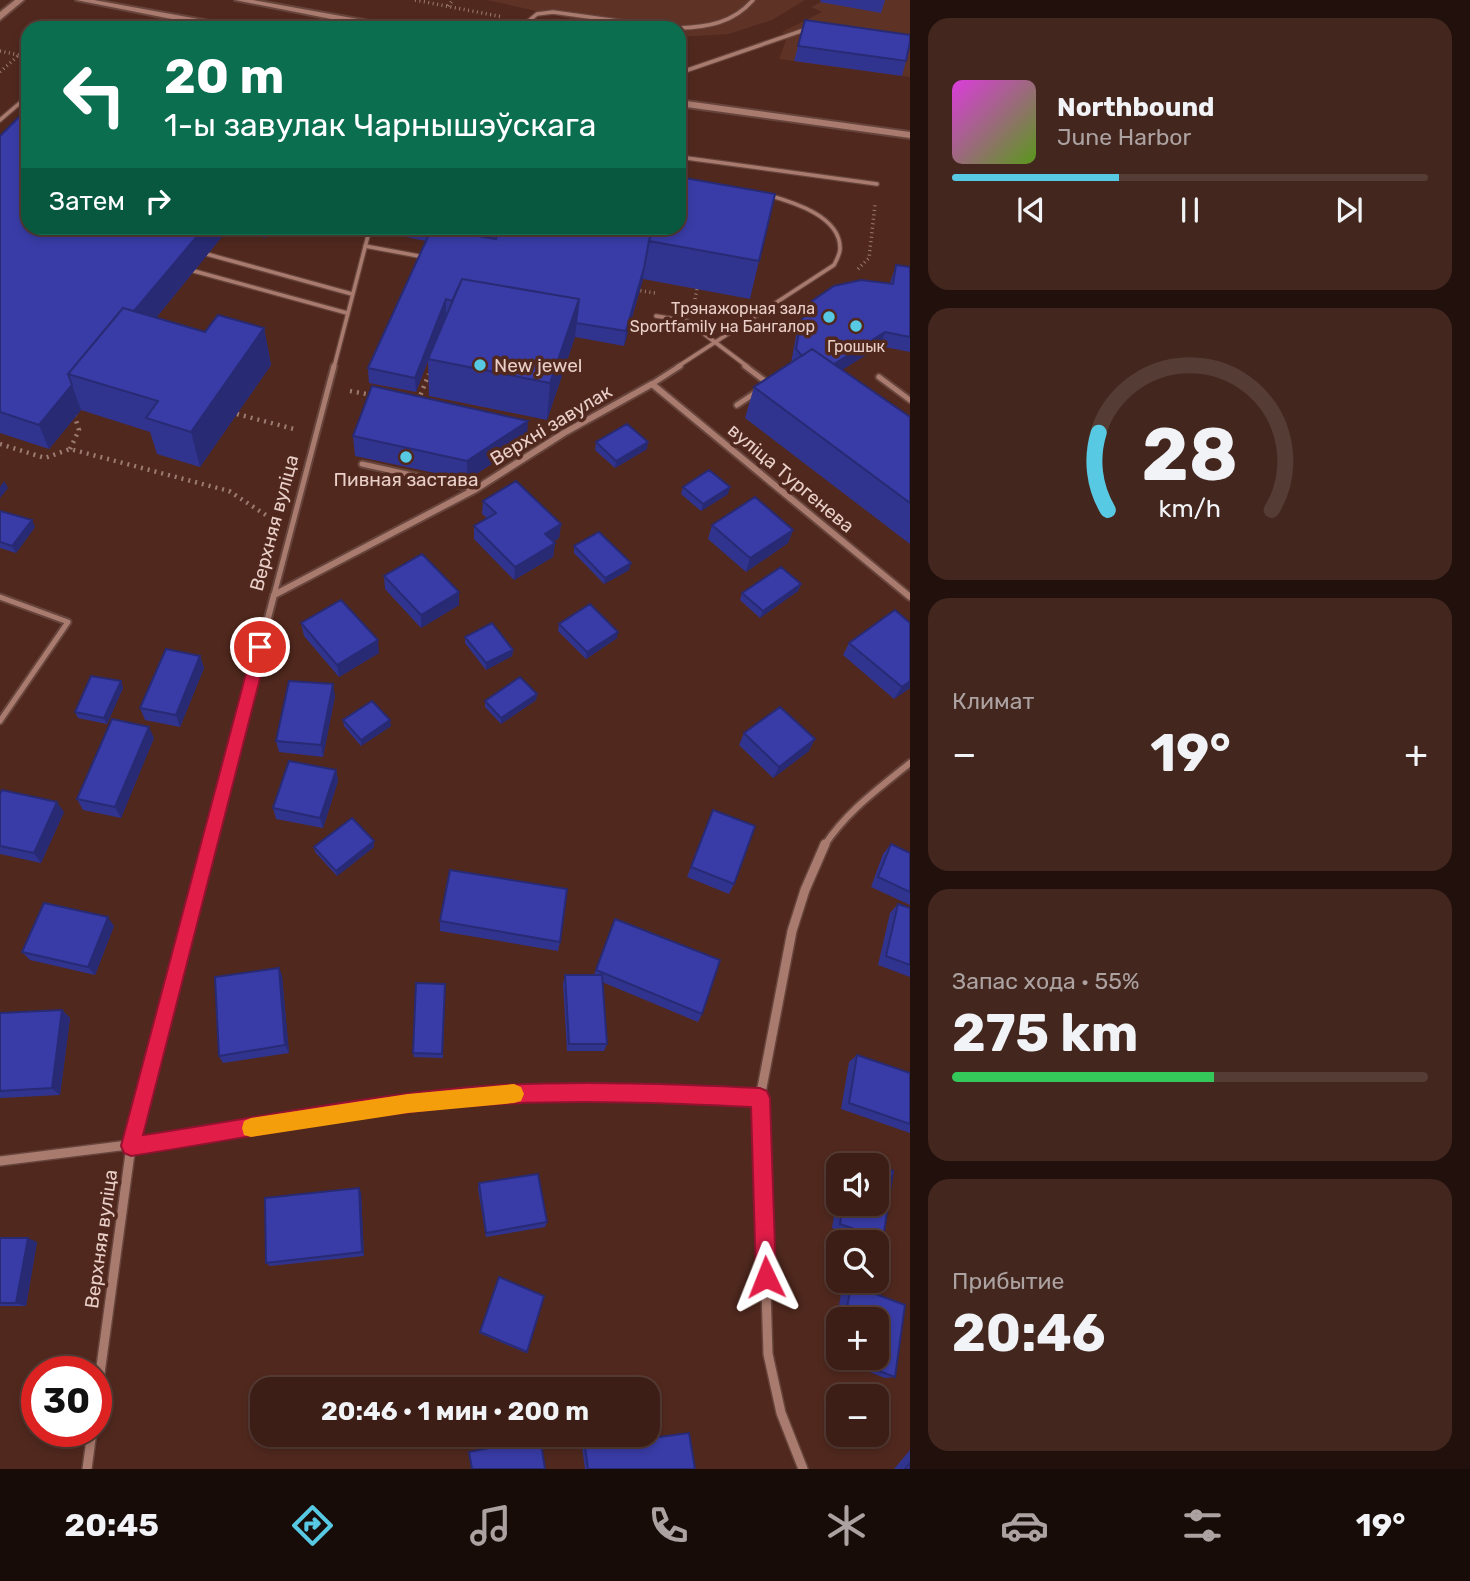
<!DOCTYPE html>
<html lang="ru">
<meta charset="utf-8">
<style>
:root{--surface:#3c1e16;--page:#43271f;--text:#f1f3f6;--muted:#aca2a1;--line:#553c35;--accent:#58c9e3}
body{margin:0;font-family:Rubik,sans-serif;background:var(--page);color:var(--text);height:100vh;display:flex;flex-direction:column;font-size:26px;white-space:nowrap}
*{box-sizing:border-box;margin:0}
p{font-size:23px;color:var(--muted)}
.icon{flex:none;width:38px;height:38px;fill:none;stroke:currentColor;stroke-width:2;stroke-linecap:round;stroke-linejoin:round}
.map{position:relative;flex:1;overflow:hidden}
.side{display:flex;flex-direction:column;gap:18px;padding:18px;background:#21100c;width:560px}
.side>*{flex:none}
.guide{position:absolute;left:21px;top:21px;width:665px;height:214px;border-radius:21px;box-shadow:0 4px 10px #0003,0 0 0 2px var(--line);background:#0b6e4f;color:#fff;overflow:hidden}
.controls{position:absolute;left:826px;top:1153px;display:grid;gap:14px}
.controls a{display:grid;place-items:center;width:63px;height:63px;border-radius:14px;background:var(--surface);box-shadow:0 4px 10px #0003,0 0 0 2px var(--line);font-size:35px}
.speed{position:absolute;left:21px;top:1356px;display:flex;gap:14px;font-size:35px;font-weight:700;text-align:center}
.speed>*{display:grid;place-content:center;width:91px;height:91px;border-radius:50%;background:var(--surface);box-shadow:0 4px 10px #0003,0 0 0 2px var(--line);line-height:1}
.speed .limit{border:10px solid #d22;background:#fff;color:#111}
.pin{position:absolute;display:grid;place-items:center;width:60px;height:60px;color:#fff;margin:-30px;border:4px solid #fff;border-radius:50%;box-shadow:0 2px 7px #0007}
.me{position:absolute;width:77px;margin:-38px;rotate:358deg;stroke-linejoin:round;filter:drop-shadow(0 0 5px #0008)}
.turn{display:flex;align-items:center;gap:24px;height:147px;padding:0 28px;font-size:32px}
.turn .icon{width:91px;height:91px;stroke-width:2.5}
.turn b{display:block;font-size:49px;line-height:60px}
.then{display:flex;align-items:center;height:66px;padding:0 28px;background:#0003;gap:14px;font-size:26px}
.big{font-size:52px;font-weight:700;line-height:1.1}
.side .widget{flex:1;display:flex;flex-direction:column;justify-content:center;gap:10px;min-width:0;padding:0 24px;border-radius:21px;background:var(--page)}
.side .dial{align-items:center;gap:0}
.dial svg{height:182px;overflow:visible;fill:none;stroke:var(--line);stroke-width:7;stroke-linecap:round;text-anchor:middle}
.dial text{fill:var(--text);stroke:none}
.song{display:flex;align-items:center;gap:21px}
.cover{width:84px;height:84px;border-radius:10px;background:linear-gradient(135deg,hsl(300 70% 55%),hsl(90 70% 35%))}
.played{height:7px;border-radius:4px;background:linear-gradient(90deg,var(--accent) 35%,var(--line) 35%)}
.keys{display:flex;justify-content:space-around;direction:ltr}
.heat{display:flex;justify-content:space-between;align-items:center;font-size:38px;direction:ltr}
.charge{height:10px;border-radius:5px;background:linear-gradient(90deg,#34c759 55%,var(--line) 0)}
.trip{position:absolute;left:250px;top:1377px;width:410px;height:70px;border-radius:21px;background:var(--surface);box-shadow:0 4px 10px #0003,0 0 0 2px var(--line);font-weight:700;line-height:70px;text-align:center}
.menu{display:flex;height:112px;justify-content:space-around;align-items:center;background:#180c09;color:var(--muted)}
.menu .icon{width:49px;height:49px}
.menu .selected{color:var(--accent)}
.menu b{font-size:32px;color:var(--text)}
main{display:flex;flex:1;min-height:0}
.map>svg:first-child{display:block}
.built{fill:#5f3226}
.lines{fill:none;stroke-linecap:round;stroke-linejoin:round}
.lane-far1-casing{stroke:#67453c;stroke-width:6}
.lane-casing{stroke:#67453c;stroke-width:9}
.street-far1-casing{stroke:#67453c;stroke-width:10}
.street-casing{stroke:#67453c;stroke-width:12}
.secondary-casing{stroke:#67453c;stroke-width:4}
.path-far1{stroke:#9c7b72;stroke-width:3.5;stroke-dasharray:1 3.5;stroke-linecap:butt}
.path{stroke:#9c7b72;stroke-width:4.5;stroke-dasharray:2 5;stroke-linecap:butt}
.lane-far1{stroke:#a97a6e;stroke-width:3.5}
.lane{stroke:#a97a6e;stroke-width:5}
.street-far1{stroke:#a97a6e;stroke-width:6}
.street{stroke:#a97a6e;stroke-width:9}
.secondary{fill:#a97a6e;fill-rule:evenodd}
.wall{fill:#31348f;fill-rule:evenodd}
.shaded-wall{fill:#282a74}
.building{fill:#393ca6;stroke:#282a74;stroke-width:2}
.route{fill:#e11d48;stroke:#92132f;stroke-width:2}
.slow{fill:#f59e0b}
.poi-dot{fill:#58c9e3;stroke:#50281e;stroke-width:2.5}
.labels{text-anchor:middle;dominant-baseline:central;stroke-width:7;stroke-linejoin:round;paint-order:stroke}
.far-poi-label{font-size:16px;fill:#e9cfc8;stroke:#50281e;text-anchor:end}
.poi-label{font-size:19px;fill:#e9cfc8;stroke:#50281e;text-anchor:start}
.street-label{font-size:19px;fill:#e9cfc8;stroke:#50281e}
</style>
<main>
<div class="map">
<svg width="910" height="1469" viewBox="0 0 910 1469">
<rect width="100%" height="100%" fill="#50281e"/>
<path class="built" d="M487 0H805L772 20 729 34 679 37V28H613Z
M825 0H910V77L779 59 787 37 782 32 822 12 811 7Z"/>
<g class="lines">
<defs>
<path id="lane-far1" d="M520 28 537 14 553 12 668 28
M679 28C708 27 733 23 753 0
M679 73 807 29
M0 120 28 96
M679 157 877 184
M365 246 424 257
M203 253 352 294
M194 271 347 313
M656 316 687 321 748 367
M334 367 370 228
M677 367 834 265C836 261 840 254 840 249 841 216 792 202 768 195"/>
<path id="lane" d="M745 366 769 384
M879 377 910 400
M652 384 680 366
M737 405 758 391
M362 464 475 489
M274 595 334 366
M0 597 68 622 0 721"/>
<path id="street-far1" d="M209 846 274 595 476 489 564 433 652 384 910 597
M824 846C847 811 878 789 910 763"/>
<path id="street" d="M0 1161 168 1140 405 1105 508 1094 597 1091 760 1098
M96 1403 131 1146 209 844
M87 1469 92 1432
M803 1469 781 1413 768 1354 760 1098 792 931 805 890 825 844"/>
<path id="secondary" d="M15 0H24L0 20V12Z
M76 0H94L231 25 235 28H217Z
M235 0H253L391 25 395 28H377Z
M679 100 910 132V138L679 106Z"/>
</defs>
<use href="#lane-far1" class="lane-far1-casing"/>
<use href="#lane" class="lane-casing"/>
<use href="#street-far1" class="street-far1-casing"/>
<use href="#street" class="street-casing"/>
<use href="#secondary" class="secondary-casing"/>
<path class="path-far1" d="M415 0 503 17
M448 6 453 0
M0 51 19 55 28 66
M0 72 19 55 28 51
M858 269 869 258 875 205
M636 290 655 293
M695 299 697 289"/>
<path class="path" d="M350 391 372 395
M418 401 429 374
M237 414 294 429
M0 444 45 458 70 449 229 491 272 519
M70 449 79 430 74 414"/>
<use href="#lane-far1" class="lane-far1"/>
<use href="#lane" class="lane"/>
<use href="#street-far1" class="street-far1"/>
<use href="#street" class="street"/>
<use href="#secondary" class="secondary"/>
</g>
<path class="wall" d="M821 0H885L881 13 820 2Z
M805 20 906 61 902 76 794 61Z
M0 136 28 228H274L265 238 229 228 156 318 205 332 264 328 271 365 200 467 157 454 150 432 81 410 49 449 0 433Z
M390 228H679L759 261 750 299 643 279 624 346 575 337 547 420 429 396 428 361 416 392 369 383 368 368 426 241 390 234Z
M896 265 910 267V352L880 346 842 370 910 417V544L745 418 754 387 791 363 796 336 801 321 890 283Z
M353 436 527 441 467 480 355 456Z
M596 442 647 449 615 468 595 450Z
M683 487 728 494 701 511 681 494Z
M483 501 561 524 559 538 553 542 555 543 553 557 514 580 474 539V526L487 518 482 514Z
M0 511 35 527 16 553 0 548Z
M712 525 793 530 788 543 746 572 708 539Z
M574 546 629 570 604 584 574 553Z
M384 576 459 605 421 628 385 589Z
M801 584 798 591 760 618 740 600 742 593Z
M301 623 379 653 339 677 304 636Z
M910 623V688L894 699 843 655 849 643Z
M559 624 617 638 586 659 558 631Z
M465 637 513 650 512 656 486 670 465 643Z
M200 656 204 668 180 727 145 720 140 708Z
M121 681 123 688 107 724 78 718 75 712Z
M537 694 536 700 501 724 485 707V701Z
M335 696 323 757 279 752 276 741Z
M343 720 391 726 361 746 344 726Z
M744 733 809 751 773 778 739 745Z
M154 738 121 818 83 810 77 799Z
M336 770 338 781 323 828 276 819 273 808Z
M0 794 64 812 41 863 0 854Z
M713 810 734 884 729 894 687 877Z
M374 841V847L337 876 315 852 314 847Z
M891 844 910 853V905L871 887 883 854Z
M898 904 910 908V977L878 965 890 913Z
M615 919 702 1014 698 1022 602 982 607 1044 604 1051H567L563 984 565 975H594Z
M440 921 560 942 558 951 440 931Z
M114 926 95 975 30 960 22 952Z
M279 968 282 976 289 1053 223 1063 219 1056Z
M445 984 443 1058 414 1057 413 1053Z
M62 1010 70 1018 60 1095 0 1098V1013Z
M857 1055 910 1073V1133L841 1109 849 1062Z
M851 1156 893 1171 883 1239 876 1242H872L832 1228 838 1191V1204H877V1166H843V1162Z
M479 1183 547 1222 545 1227 486 1237 478 1189Z
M359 1188 361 1193 364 1256 270 1266 266 1263Z
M0 1238 37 1242 26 1306H0Z
M499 1277 527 1352 526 1353 479 1333Z
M851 1285 905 1305 895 1377 885 1378 830 1357 842 1288ZM838 1320H877V1358H838Z
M683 1433H689L695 1469H585L582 1447Z
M910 1450V1469H894Z"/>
<path class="shaded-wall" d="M204 228H229L102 384 79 377Z
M264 228H274L265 238Z
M496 228H506L495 253Z
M644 268 643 279 624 346 626 331Z
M446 299V314L416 392 415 378Z
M579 299 575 337 547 420 550 383Z
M264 328 271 365 200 467 191 432Z
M885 332 880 346 828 379 833 365Z
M72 385 81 410 49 449 39 425Z
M528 421 527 441 467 480V461Z
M648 442 647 449 615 468 616 461Z
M4 481 8 488 0 498V487Z
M730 487 728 494 701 511 703 504Z
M32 520 35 527 16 553 12 546Z
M561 524 559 538 544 547 545 534Z
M793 530 788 543 746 572 750 558Z
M555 543 553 557 514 580 515 567Z
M631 563 629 570 604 584 605 578Z
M801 584 798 591 760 618 763 611Z
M459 592V605L421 628V615Z
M618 632 617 638 586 659 587 652Z
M378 640 379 653 339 677 337 665Z
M513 650 512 656 486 670V663Z
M200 656 204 668 180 727 176 715Z
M121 681 123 688 107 724 104 718Z
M910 681V688L894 699 902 687Z
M333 684 335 696 323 757 321 745Z
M537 694 536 700 501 724V718Z
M390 720 391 726 361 746V740Z
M149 727 154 738 121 818 115 807Z
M815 739 809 751 773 778 779 767Z
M336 770 338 781 323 828 320 818Z
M57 802 64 812 41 863 34 853Z
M374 841V847L337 876 336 871Z
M108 917 114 926 95 975 88 967Z
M279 968 282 976 289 1053 285 1045Z
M62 1010 70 1018 60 1095 52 1088Z
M359 1188 361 1193 364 1256 362 1252Z
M28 1238 37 1242 26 1306 16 1303Z"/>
<path class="building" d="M805 20 910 35V42L906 61 798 46Z
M28 108V228H204L134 311 123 308 68 374 72 385 39 425 0 412V136Z
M679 177 775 194 759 261 649 241 653 228H679Z
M432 228 496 239 500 228H653L649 241 644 268 626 331 576 323 579 299 462 279 452 301 446 299 415 378 368 368Z
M896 265 910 267V337L885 332 834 364 812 349 802 356 796 349 801 321 812 301 834 286 861 280 893 284Z
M462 279 579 299 550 383 428 359Z
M123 308 205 332 218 315 264 328 191 432 146 418 158 401 68 374Z
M812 349 910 417V503L754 387Z
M372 386 528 421 467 461 353 436Z
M627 424 648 442 616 461 596 442Z
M709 470 730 487 703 504 683 487Z
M516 481 561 524 545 534 555 543 515 567 474 526 496 513 483 501Z
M755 497 793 530 750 558 712 525Z
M0 511 32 520 12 546 0 542Z
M599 532 631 563 605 578 574 546Z
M422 554 459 592 421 615 384 576Z
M781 567 801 584 763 611 742 593Z
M341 600 378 640 337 665 301 623Z
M590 604 618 632 587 652 559 624Z
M895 610 910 623V681L902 687 849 643Z
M492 623 513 650 486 663 465 637Z
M166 649 200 656 176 715 140 708Z
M91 676 121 681 104 718 75 712Z
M520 677 537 694 501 718 485 701Z
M289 681 333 684 321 745 276 741Z
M372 701 390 720 361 740 343 720Z
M780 707 815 739 779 767 744 733Z
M112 719 149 727 115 807 77 799Z
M289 761 336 770 320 818 273 808Z
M2 790 57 802 34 853 0 846V794Z
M713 810 755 826 734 884 691 867Z
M352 818 374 841 336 871 314 847Z
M891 844 910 853V892L878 877Z
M450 870 567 889 560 942 440 921Z
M44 903 108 917 88 967 22 952Z
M898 904 910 908V965L886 956Z
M615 919 720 960 702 1014 596 970Z
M279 968 285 1045 219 1056 215 977Z
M565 975H602L607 1044H569Z
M416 983 445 984 442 1054 413 1053Z
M62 1010 52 1088 0 1091V1013Z
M857 1055 910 1073V1124L849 1103Z
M851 1156 893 1171 883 1239 840 1224 843 1204H877V1166H850Z
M538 1174 547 1222 486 1233 479 1183Z
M359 1188 362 1252 266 1263 265 1198Z
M0 1238H28L16 1303H0Z
M499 1277 544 1296 527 1352 480 1332Z
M851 1285 905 1305 895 1377 846 1358H877V1320H845Z
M689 1433 695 1469H588L585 1447Z
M540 1438 545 1469H472L469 1452Z
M910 1463V1469H905Z"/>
<path class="route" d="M260 641 268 647 143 1135C262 1117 381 1092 501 1085 587 1081 673 1084 760 1088L767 1091 770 1098 776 1277 773 1284 766 1287 759 1284 756 1277 751 1107C667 1103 584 1100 500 1104 377 1111 253 1137 131 1156L124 1153 121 1146 253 647Z"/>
<path class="slow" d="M514 1084 521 1087 524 1094 521 1101 514 1103 408 1113 251 1137 244 1135 242 1128 244 1121 251 1118 408 1094Z"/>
<g class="poi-dot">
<circle cx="829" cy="317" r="7"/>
<circle cx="856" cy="326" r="7"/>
<circle cx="480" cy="365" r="7"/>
<circle cx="406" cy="457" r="7"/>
</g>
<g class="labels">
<g class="far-poi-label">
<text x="815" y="308">Трэнажорная зала<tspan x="815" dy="18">Sportfamily на Бангалор</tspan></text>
<text x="856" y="346" text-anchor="middle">Грошык</text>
</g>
<g class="poi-label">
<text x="494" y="365">New jewel</text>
<text x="406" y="479" text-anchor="middle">Пивная застава</text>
</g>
<g class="street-label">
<text transform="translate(551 425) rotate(-31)">Верхні завулак</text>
<text transform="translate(791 478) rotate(40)">вуліца Тургенева</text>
<text transform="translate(274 523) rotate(-75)">Верхняя вуліца</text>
<text transform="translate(101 1239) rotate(-82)">Верхняя вуліца</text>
</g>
</g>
</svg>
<div class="controls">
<a><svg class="icon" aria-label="sound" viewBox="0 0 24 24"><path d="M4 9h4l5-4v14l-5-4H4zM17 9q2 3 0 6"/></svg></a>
<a><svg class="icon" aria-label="search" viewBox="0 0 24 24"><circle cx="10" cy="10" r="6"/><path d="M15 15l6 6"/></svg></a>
<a>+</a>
<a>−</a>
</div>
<div class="speed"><div class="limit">30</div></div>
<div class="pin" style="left:260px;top:647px;background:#d93025"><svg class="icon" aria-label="arrive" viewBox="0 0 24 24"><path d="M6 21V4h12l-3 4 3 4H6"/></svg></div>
<svg class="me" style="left:766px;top:1277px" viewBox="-20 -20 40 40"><path d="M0-17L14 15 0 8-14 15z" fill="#e11d48" stroke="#fff" stroke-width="4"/></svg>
<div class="trip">20:46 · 1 мин · 200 m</div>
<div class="guide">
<div class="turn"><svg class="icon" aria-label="left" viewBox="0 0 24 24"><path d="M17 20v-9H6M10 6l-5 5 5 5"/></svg><div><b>20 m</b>1-ы завулак Чарнышэўскага</div></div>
<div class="then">Затем<svg class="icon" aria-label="right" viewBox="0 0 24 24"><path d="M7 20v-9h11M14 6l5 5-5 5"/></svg></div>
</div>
</div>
<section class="side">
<div class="widget">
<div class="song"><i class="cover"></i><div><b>Northbound</b><p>June Harbor</p></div></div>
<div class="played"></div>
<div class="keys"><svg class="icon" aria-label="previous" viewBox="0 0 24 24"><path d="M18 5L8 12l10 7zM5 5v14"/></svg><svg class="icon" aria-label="pause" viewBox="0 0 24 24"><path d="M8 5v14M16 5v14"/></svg><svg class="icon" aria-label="next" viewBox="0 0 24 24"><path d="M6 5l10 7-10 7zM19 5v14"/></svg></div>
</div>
<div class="widget dial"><svg viewBox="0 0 100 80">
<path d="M14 69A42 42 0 1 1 86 69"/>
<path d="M14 69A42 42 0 0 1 10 35" stroke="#58c9e3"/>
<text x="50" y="56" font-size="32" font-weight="700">28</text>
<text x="50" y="72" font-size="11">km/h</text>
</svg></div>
<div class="widget"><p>Климат</p>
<div class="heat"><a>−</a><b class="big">19°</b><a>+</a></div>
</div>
<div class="widget"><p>Запас хода · 55%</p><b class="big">275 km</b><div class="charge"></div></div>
<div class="widget"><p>Прибытие</p><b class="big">20:46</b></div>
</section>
</main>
<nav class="menu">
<b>20:45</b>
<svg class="icon selected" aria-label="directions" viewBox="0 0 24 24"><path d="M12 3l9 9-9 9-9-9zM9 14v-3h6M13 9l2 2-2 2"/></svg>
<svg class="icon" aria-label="music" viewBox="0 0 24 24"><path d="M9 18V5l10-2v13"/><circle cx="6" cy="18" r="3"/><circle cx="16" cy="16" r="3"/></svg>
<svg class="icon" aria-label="phone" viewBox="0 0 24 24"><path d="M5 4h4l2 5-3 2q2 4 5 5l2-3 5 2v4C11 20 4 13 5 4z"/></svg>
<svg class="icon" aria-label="climate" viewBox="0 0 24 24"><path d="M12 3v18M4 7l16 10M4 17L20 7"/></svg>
<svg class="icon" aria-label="car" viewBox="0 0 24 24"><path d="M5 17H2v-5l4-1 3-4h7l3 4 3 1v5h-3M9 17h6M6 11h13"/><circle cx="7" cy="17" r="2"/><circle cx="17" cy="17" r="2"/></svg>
<svg class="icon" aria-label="filters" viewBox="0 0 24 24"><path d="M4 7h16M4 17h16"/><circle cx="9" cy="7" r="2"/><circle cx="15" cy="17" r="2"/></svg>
<b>19°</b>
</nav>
